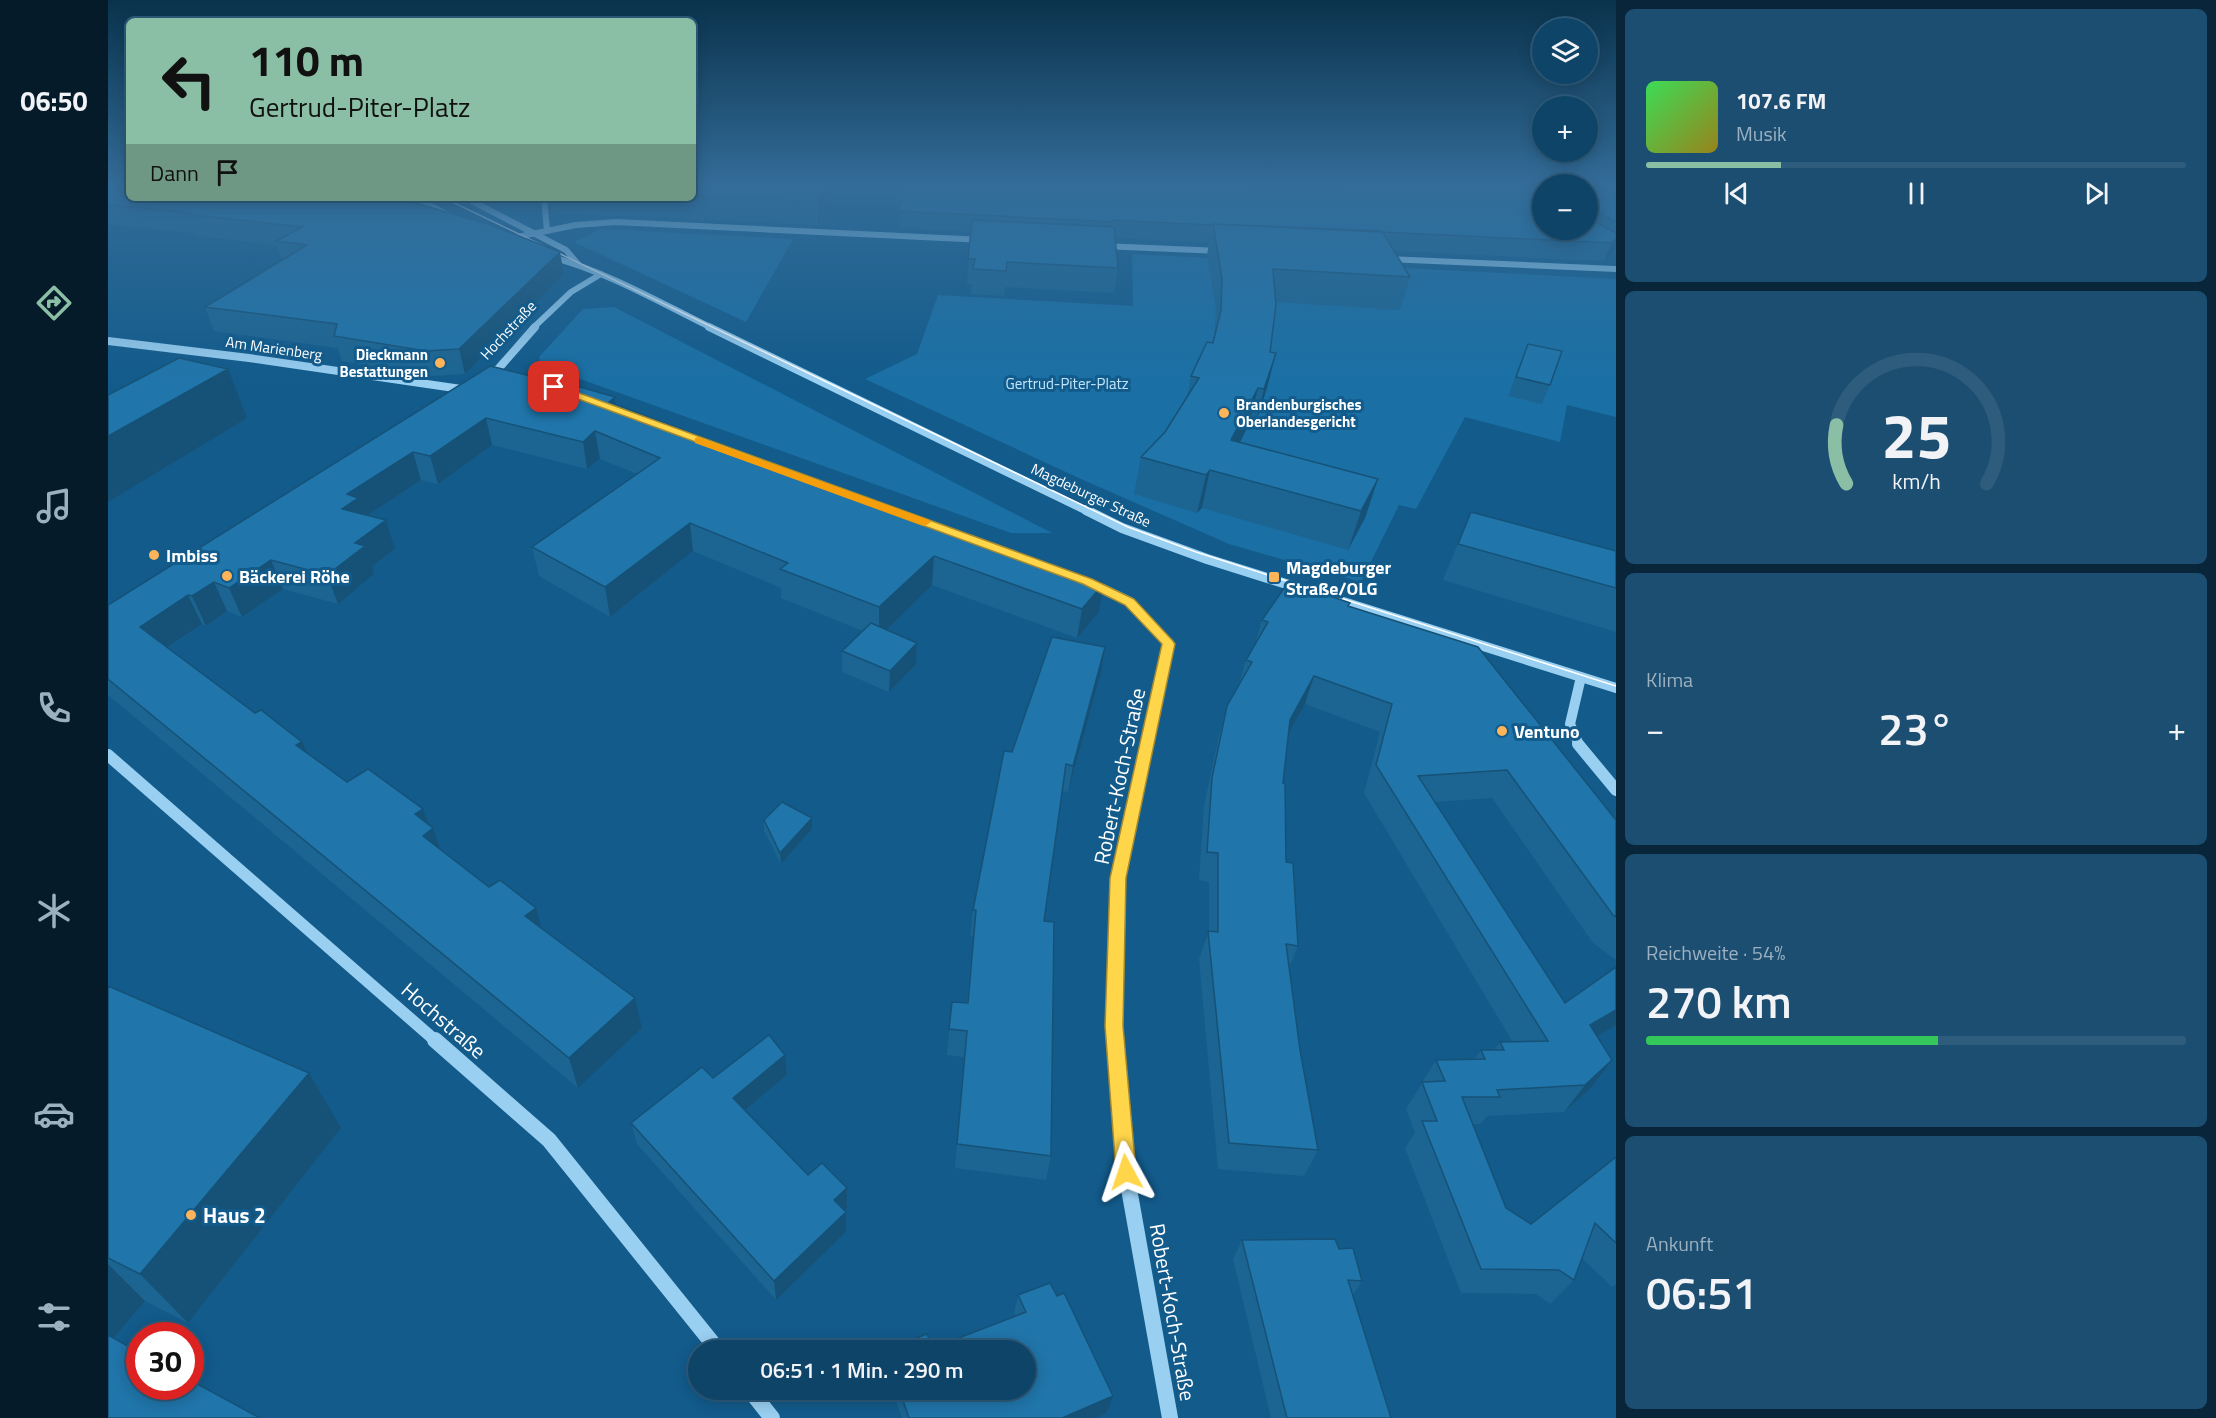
<!DOCTYPE html>
<html lang="de">
<meta charset="utf-8">
<style>
:root{--surface:#0e4468;--page:#1c4e71;--text:#f1f3f6;--muted:#9bb0c0;--line:#2e5c7c;--accent:#8abfa5}
body{margin:0;font-family:"Titillium Web",sans-serif;background:var(--page);color:var(--text);height:100vh;display:flex;flex-direction:column;font-size:22px;white-space:nowrap}
*{box-sizing:border-box;margin:0}
p{font-size:20px;color:var(--muted)}
.icon{flex:none;width:33px;height:33px;fill:none;stroke:currentColor;stroke-width:2;stroke-linecap:round;stroke-linejoin:round}
.map{position:relative;flex:1;overflow:hidden}
.panel{display:flex;flex-direction:column;gap:9px;padding:9px;background:#082539;width:600px}
.panel>*{flex:none}
.top-card{position:absolute;left:18px;top:18px;width:570px;height:183px;border-radius:9px;box-shadow:0 3px 15px #0003,0 0 0 2px var(--line);background:#8abfa5;color:#111;overflow:hidden}
.controls{position:absolute;left:1424px;top:18px;display:grid;gap:12px}
.controls a{display:grid;place-items:center;width:66px;height:66px;border-radius:50%;background:var(--surface);box-shadow:0 3px 15px #0003,0 0 0 2px var(--line);font-size:30px}
.speed{position:absolute;left:18px;top:1322px;display:flex;gap:12px;font-size:30px;font-weight:700;text-align:center}
.speed>*{display:grid;place-content:center;width:78px;height:78px;border-radius:50%;background:var(--surface);box-shadow:0 3px 15px #0003,0 0 0 2px var(--line);line-height:1}
.speed .limit{border:9px solid #d22;background:#fff;color:#111}
.pin{position:absolute;display:grid;place-items:center;width:51px;height:51px;color:#fff;margin:-26px;border-radius:12px;box-shadow:0 3px 9px #0006}
.me{position:absolute;width:66px;margin:-33px;rotate:355deg;stroke-linejoin:round;filter:drop-shadow(0 0 4px #0008)}
.turn{display:flex;align-items:center;gap:21px;height:126px;padding:0 24px;font-size:27px}
.turn .icon{width:78px;height:78px;stroke-width:2.5}
.turn b{display:block;font-size:42px;line-height:51px}
.then{display:flex;align-items:center;height:57px;padding:0 24px;background:#0003;gap:12px;font-size:22px}
.big{font-size:45px;font-weight:600;line-height:1.1}
.panel .tile{flex:1;display:flex;flex-direction:column;justify-content:center;gap:9px;min-width:0;padding:0 21px;border-radius:9px;background:var(--page)}
.panel .dial{align-items:center;gap:0}
.dial svg{height:156px;overflow:visible;fill:none;stroke:var(--line);stroke-width:7;stroke-linecap:round;text-anchor:middle}
.dial text{fill:var(--text);stroke:none}
.song{display:flex;align-items:center;gap:18px}
.cover{width:72px;height:72px;border-radius:9px;background:linear-gradient(135deg,hsl(130 70% 55%),hsl(50 70% 35%))}
.played{height:6px;border-radius:3px;background:linear-gradient(90deg,var(--accent) 25%,var(--line) 25%)}
.keys{display:flex;justify-content:space-around;direction:ltr}
.heat{display:flex;justify-content:space-between;align-items:center;font-size:33px;direction:ltr}
.charge{height:9px;border-radius:4px;background:linear-gradient(90deg,#34c759 54%,var(--line) 0)}
.trip{position:absolute;left:580px;top:1340px;width:348px;height:60px;border-radius:30px;background:var(--surface);box-shadow:0 3px 15px #0003,0 0 0 2px var(--line);font-weight:600;line-height:60px;text-align:center}
main{display:flex;flex:1;min-height:0}
.tab-bar{display:flex;flex-direction:column;width:108px;justify-content:space-around;align-items:center;background:#061b2a;color:var(--muted)}
.tab-bar .icon{width:42px;height:42px}
.tab-bar .active{color:var(--accent)}
.tab-bar b{font-size:27px;color:var(--text)}
.map>svg:first-child{display:block}
.green{fill:#1a70a5}
.lines{fill:none;stroke-linecap:round;stroke-linejoin:round}
.minor-far4{stroke:#99cff1;stroke-width:6}
.minor-far3{stroke:#99cff1;stroke-width:8}
.minor-far2{stroke:#99cff1;stroke-width:10}
.minor-far1{stroke:#99cff1;stroke-width:12}
.minor{stroke:#99cff1;stroke-width:16}
.tram{stroke:#fff;stroke-width:1.5}
.wall{fill:#1c6592;fill-rule:evenodd}
.shaded-wall{fill:#165277}
.building{fill:#2075aa;stroke:#165277;stroke-width:1.5}
.route{fill:#ffd54a;stroke:#a68a30;stroke-width:1.5}
.slow{fill:#f59e0b}
.poi-dot{fill:#ffb459;stroke:#125b8b;stroke-width:2}
.labels{text-anchor:middle;dominant-baseline:central;stroke-width:6;stroke-linejoin:round;paint-order:stroke}
.far-street-label{font-size:15px;fill:#fff;stroke:#125b8b}
.far-poi-label{font-size:15px;font-weight:bold;fill:#fff;stroke:#125b8b;text-anchor:end}
.far-park-label{font-size:15px;fill:#c0e5fc;stroke:#125b8b}
.poi-label{font-size:18px;font-weight:bold;fill:#fff;stroke:#125b8b;text-anchor:start}
.near-street-label{font-size:21px;fill:#fff;stroke:#125b8b}
.near-poi-label{font-size:21px;font-weight:bold;fill:#fff;stroke:#125b8b;text-anchor:start}
</style>
<main>
<nav class="tab-bar">
<b>06:50</b>
<svg class="icon active" aria-label="directions" viewBox="0 0 24 24"><path d="M12 3l9 9-9 9-9-9zM9 14v-3h6M13 9l2 2-2 2"/></svg>
<svg class="icon" aria-label="music" viewBox="0 0 24 24"><path d="M9 18V5l10-2v13"/><circle cx="6" cy="18" r="3"/><circle cx="16" cy="16" r="3"/></svg>
<svg class="icon" aria-label="phone" viewBox="0 0 24 24"><path d="M5 4h4l2 5-3 2q2 4 5 5l2-3 5 2v4C11 20 4 13 5 4z"/></svg>
<svg class="icon" aria-label="climate" viewBox="0 0 24 24"><path d="M12 3v18M4 7l16 10M4 17L20 7"/></svg>
<svg class="icon" aria-label="car" viewBox="0 0 24 24"><path d="M5 17H2v-5l4-1 3-4h7l3 4 3 1v5h-3M9 17h6M6 11h13"/><circle cx="7" cy="17" r="2"/><circle cx="17" cy="17" r="2"/></svg>
<svg class="icon" aria-label="filters" viewBox="0 0 24 24"><path d="M4 7h16M4 17h16"/><circle cx="9" cy="7" r="2"/><circle cx="15" cy="17" r="2"/></svg>
</nav>
<div class="map">
<svg width="1508" height="1418" viewBox="0 0 1508 1418">
<rect width="100%" height="100%" fill="#125b8b"/>
<path class="green" d="M493 229 685 239 638 322 466 242Z
M1024 254 1508 279V417L1459 405 1452 442 1357 417 1308 509 1291 505 1253 582 1121 544 973 479 757 379 809 354 830 295 1025 306Z
M506 307 944 533H903L433 365 431 357 475 309Z"/>
<g class="lines">
<path class="minor-far4" d="M308 198 342 216
M358 198 458 250 470 264
M436 198 439 231
M399 239 468 225 508 222 876 240
M994 246 1113 251
M440 256C498 271 551 302 604 328
M1279 259 1508 269
M425 328 463 292 493 274"/>
<path class="minor-far3" d="M601 327 981 512
M0 341 141 358 360 390
M380 377 391 368 427 327"/>
<path class="minor-far2" d="M978 510 1014 528 1099 559 1508 688
M982 583 1022 602 1060 644 1038 745
M1471 745 1462 724 1473 677"/>
<path class="minor-far1" d="M1470 744 1508 790
M0 755 329 1042
M1007 1042 1010 878 1039 744"/>
<path class="minor" d="M327 1040 441 1140 610 1350
M1007 1040 1018 1172 1062 1418
M641 1389 664 1418"/>
<path class="tram" d="M336 198 1020 527 1088 552 1508 686"/>
</g>
<path class="wall" d="M0 183 288 198 456 274 357 374 325 376 234 361 230 348 106 331 97 307 174 260 169 245 86 236 85 233 0 225Z
M585 183H728L710 225 445 213 443 198H585Z
M1206 183H1508V244L1504 253 1496 261 1286 251 1302 277 1292 310 1168 302 1159 388 1147 425 1141 424 1132 443 1270 479 1257 518 1240 550 1094 508 1089 513 1026 494 1033 457 1057 432 1079 397 1083 376 1105 343 1106 338 1108 311 1099 255 1101 243 1007 238 1010 268 1006 293 897 287 896 296 863 294 864 284H859L863 232 791 228 792 207H788L789 190 1015 185 1153 193 1213 189 1206 184ZM1434 184H1479V230H1434Z
M1420 344 1442 385 1434 404 1400 396Z
M382 366 507 397 509 405 991 612 969 638 824 585 778 630 809 643 808 664 781 692 734 672V651L755 631 673 598V588L585 551 502 617 431 576 424 547 529 474 492 459 479 469 384 445 330 484 313 480 260 515 278 520 287 549 264 566 266 574 230 604 175 589 134 617 119 611 98 626 94 624 60 648 199 754 239 782 315 809 321 825 325 828 333 850 433 928 527 998 534 1028 470 1088 0 695V605Z
M1363 512 1508 551V632L1335 580Z
M1207 595 1240 606 1508 820V960L1485 943 1384 798 1327 802 1457 1003 1508 967V1025L1489 1036 1483 1088 1456 1112 1379 1116 1373 1124H1364L1398 1208 1423 1224 1508 1157V1284L1504 1287 1474 1258 1466 1280 1442 1304 1428 1294 1353 1293 1297 1148 1307 1133 1298 1109 1328 1060 1367 1059 1373 1050H1386L1392 1042 1404 1041 1256 793 1272 732 1197 704 1181 734 1175 783 1178 862 1190 946 1181 968 1192 1050 1210 1150 1196 1176 1110 1169 1091 959 1101 931V882L1091 880 1096 806 1111 735 1119 706 1131 684 1138 660 1147 644 1154 620Z
M997 647 993 673 960 792 954 791 936 921 943 1156 938 1180 847 1168 856 1057 839 1055 844 1002 859 1003 865 937 862 936 865 910Z
M656 820 704 829 673 864 656 831Z
M0 986 233 1128 80 1323 37 1301 6 1338 0 1418Z
M677 1055 679 1075 637 1111 700 1175 739 1188V1208L736 1210 738 1212V1232L668 1300 529 1144 523 1123 605 1078Z
M1134 1240 1231 1249 1254 1281 1245 1295 1283 1418H1163L1125 1259Z
M910 1295 949 1296 1005 1396 999 1413 987 1418H794L784 1389H918V1350H785V1347L825 1348 908 1316 906 1313Z"/>
<path class="shaded-wall" d="M718 183H728L710 225V202Z
M1508 239V244L1504 253 1496 261 1504 243Z
M452 252 456 274 357 374 351 349Z
M1168 353 1159 388 1147 425 1156 389Z
M120 369 139 418 0 502V436Z
M1150 388 1141 424 1117 473 1123 440Z
M507 397 511 423 501 402Z
M378 418 384 445 330 484 322 456Z
M487 431 492 459 479 469 475 442Z
M305 452 313 480 257 517 234 509 239 494Z
M1102 470 1094 508 1089 513 1098 475Z
M1270 479 1257 518 1240 550 1253 511Z
M278 520 287 549 264 566 266 574 230 604 219 575 247 543Z
M582 523 585 551 502 617 497 587Z
M826 556 824 585 771 637V607Z
M163 560 175 589 134 617 121 588Z
M106 582 119 611 98 626 84 596Z
M996 583 991 612 969 638 974 609Z
M80 595 94 624 47 656 32 627Z
M809 643 808 664 781 692 782 671Z
M997 647 993 673 960 792 965 766Z
M1206 676 1197 704 1173 748 1182 720Z
M194 742 208 772 188 745Z
M315 809 323 830 325 828 336 859 326 866 307 814Z
M704 818V829L673 864 672 853Z
M428 908 436 939 417 916Z
M527 998 534 1028 470 1088 461 1058Z
M1508 1010V1025L1462 1053 1482 1025Z
M677 1055 679 1075 628 1118 625 1098Z
M1504 1060 1483 1088 1456 1112 1477 1085Z
M201 1073 233 1128 80 1323 32 1274Z
M739 1188V1208L727 1219 726 1200Z
M738 1212V1232L668 1300 666 1281Z
M0 1264 37 1301 0 1345Z
M1005 1396 999 1413 987 1418H954Z"/>
<path class="building" d="M0 183H21V198L294 199 383 225 452 252 351 349 318 351 226 336 229 324 97 307 199 245 168 241 194 227 78 214 82 212 0 205Z
M585 183H718L710 202 585 196Z
M791 183H1013L1015 185 1049 183H1139L1153 193 1236 187 1230 183H1419L1434 191V230H1479V217L1508 233V239L1504 243 1105 224V225L1004 220 1005 222 791 211 797 190H789Z
M1440 183H1508V222L1481 207 1479 209V184H1443Z
M864 220 1006 227 1010 268 899 262 898 271 865 269 867 259H860Z
M1105 224 1274 231 1302 277 1165 269 1168 305 1162 352 1168 353 1156 389 1150 388 1123 440 1270 479 1253 511 1102 470 1098 475 1033 457 1057 432 1091 378 1083 376 1099 342 1105 343 1113 310 1114 278Z
M1420 344 1454 351 1442 385 1408 377Z
M71 358 120 369 0 436V395Z
M382 366 427 377 430 375 507 397 501 402 752 497 996 583 974 609 826 556 771 607 672 569 680 563 582 523 497 587 424 547 552 458 487 431 475 442 378 418 322 456 305 452 239 494 250 498 234 509 278 520 247 543 257 546 219 575 163 560 121 588 106 582 84 596 80 595 32 627 147 713 153 710 194 742 188 745 239 782 260 769 315 809 307 814 325 828 315 836 381 887 392 880 428 908 417 916 527 998 461 1058 0 679V605Z
M1363 512 1508 551V588L1350 544Z
M1179 584 1207 595 1209 592 1222 596 1242 603 1240 606 1370 647 1508 820V917L1505 915 1399 770 1310 776 1457 1003 1508 967V1010L1482 1025 1504 1060 1477 1085 1389 1090 1392 1097H1354L1398 1208 1423 1224 1508 1157V1243L1487 1223 1466 1280 1451 1270 1373 1269 1314 1121H1329L1314 1082 1337 1081 1328 1060 1377 1059 1373 1050H1396L1392 1042 1440 1041 1268 765 1284 704 1206 676 1182 720 1175 783 1177 784 1178 862 1185 863 1190 946 1178 944 1192 1050 1210 1150 1121 1143 1100 931 1110 932V853L1099 852 1104 778 1119 706 1144 662 1138 660 1160 622 1154 620Z
M763 623 809 643 782 671 734 651Z
M944 637 997 647 965 766 958 764 936 921 946 922 943 1156 849 1144 859 1031 841 1029 844 1002 860 1003 868 910H865L896 751 904 752Z
M674 802 704 818 672 853 656 820Z
M0 986 201 1073 32 1274 0 1258Z
M661 1035 677 1055 625 1098 700 1175 714 1163 739 1188 726 1200 738 1212 666 1281 523 1123 594 1067 605 1078Z
M1227 1239 1231 1249 1245 1248 1254 1281 1240 1280 1283 1418H1179L1134 1240Z
M942 1283 949 1296 956 1293 1005 1396 954 1418H801L791 1389H918V1350H786L785 1347 819 1334 825 1348 918 1312 910 1295Z
M0 1335 32 1353V1386H82V1380L152 1418H0Z"/>
<linearGradient id="sky" x2="0" y2="1"><stop stop-color="#0a324c"/><stop offset="0.48" stop-color="#336c98"/><stop offset="1" stop-color="#336c98" stop-opacity="0"/></linearGradient>
<rect width="1508" height="381" fill="url(#sky)"/>
<path class="route" d="M443 385H449L984 579 1026 599 1065 641 1067 644 1018 878 1015 1026 1028 1172 1025 1179 1018 1182 1011 1179 1008 1172 997 1026 1002 878 1054 644 1017 605 975 584 443 389Z"/>
<path class="slow" d="M590 437 821 520 823 522 817 526 813 525 587 443V438Z"/>
<g class="poi-dot">
<circle cx="332" cy="363" r="6"/>
<circle cx="1116" cy="413" r="6"/>
<circle cx="46" cy="555" r="6"/>
<circle cx="119" cy="576" r="6"/>
<rect x="1160" y="571" width="12" height="12" rx="3"/>
<circle cx="1394" cy="731" r="6"/>
<circle cx="83" cy="1215" r="6"/>
</g>
<g class="labels">
<g class="far-street-label">
<text transform="translate(400 330) rotate(-47)">Hochstraße</text>
<text transform="translate(166 348) rotate(8)">Am Marienberg</text>
<text transform="translate(983 495) rotate(25)">Magdeburger Straße</text>
</g>
<g class="far-poi-label">
<text x="320" y="354">Dieckmann<tspan x="320" dy="17">Bestattungen</tspan></text>
<text x="1128" y="404" text-anchor="start">Brandenburgisches<tspan x="1128" dy="17">Oberlandesgericht</tspan></text>
</g>
<g class="far-park-label">
<text x="959" y="383">Gertrud-Piter-Platz</text>
</g>
<g class="poi-label">
<text x="58" y="555">Imbiss</text>
<text x="1178" y="567">Magdeburger<tspan x="1178" dy="21">Straße/OLG</tspan></text>
<text x="131" y="576">Bäckerei Röhe</text>
<text x="1406" y="731">Ventuno</text>
</g>
<g class="near-street-label">
<text transform="translate(1011 776) rotate(-78)">Robert-Koch-Straße</text>
<text transform="translate(336 1020) rotate(41)">Hochstraße</text>
<text transform="translate(1065 1312) rotate(80)">Robert-Koch-Straße</text>
</g>
<g class="near-poi-label">
<text x="95" y="1215">Haus 2</text>
</g>
</g>
</svg>
<div class="controls">
<a><svg class="icon" aria-label="layers" viewBox="0 0 24 24"><path d="M12 4l9 5-9 5-9-5zM3 14l9 5 9-5"/></svg></a>
<a>+</a>
<a>−</a>
</div>
<div class="speed"><div class="limit">30</div></div>
<div class="pin" style="left:446px;top:387px;background:#d93025"><svg class="icon" aria-label="arrive" viewBox="0 0 24 24"><path d="M6 21V4h12l-3 4 3 4H6"/></svg></div>
<svg class="me" style="left:1018px;top:1172px" viewBox="-20 -20 40 40"><path d="M0-17L14 15 0 8-14 15z" fill="#ffd54a" stroke="#fff" stroke-width="4"/></svg>
<div class="trip">06:51 · 1 Min. · 290 m</div>
<div class="top-card">
<div class="turn"><svg class="icon" aria-label="left" viewBox="0 0 24 24"><path d="M17 20v-9H6M10 6l-5 5 5 5"/></svg><div><b>110 m</b>Gertrud-Piter-Platz</div></div>
<div class="then">Dann<svg class="icon" aria-label="arrive" viewBox="0 0 24 24"><path d="M6 21V4h12l-3 4 3 4H6"/></svg></div>
</div>
</div>
<section class="panel">
<div class="tile">
<div class="song"><i class="cover"></i><div><b>107.6 FM</b><p>Musik</p></div></div>
<div class="played"></div>
<div class="keys"><svg class="icon" aria-label="previous" viewBox="0 0 24 24"><path d="M18 5L8 12l10 7zM5 5v14"/></svg><svg class="icon" aria-label="pause" viewBox="0 0 24 24"><path d="M8 5v14M16 5v14"/></svg><svg class="icon" aria-label="next" viewBox="0 0 24 24"><path d="M6 5l10 7-10 7zM19 5v14"/></svg></div>
</div>
<div class="tile dial"><svg viewBox="0 0 100 80">
<path d="M14 69A42 42 0 1 1 86 69"/>
<path d="M14 69A42 42 0 0 1 9 39" stroke="#8abfa5"/>
<text x="50" y="56" font-size="32" font-weight="700">25</text>
<text x="50" y="72" font-size="11">km/h</text>
</svg></div>
<div class="tile"><p>Klima</p>
<div class="heat"><a>−</a><b class="big">23°</b><a>+</a></div>
</div>
<div class="tile"><p>Reichweite · 54%</p><b class="big">270 km</b><div class="charge"></div></div>
<div class="tile"><p>Ankunft</p><b class="big">06:51</b></div>
</section>
</main>
